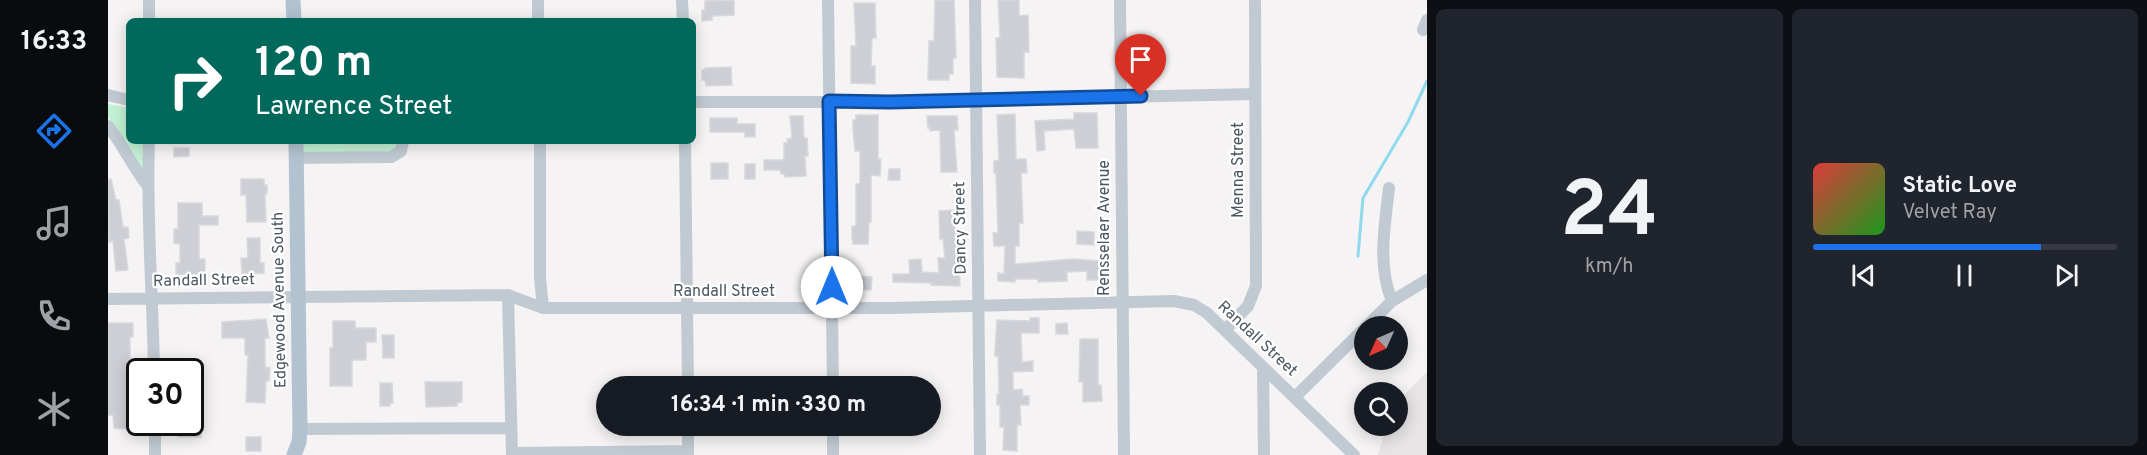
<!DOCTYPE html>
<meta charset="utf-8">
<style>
:root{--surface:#171b24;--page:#20242c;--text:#f1f3f6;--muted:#9ea1a6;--line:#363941;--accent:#1a73e8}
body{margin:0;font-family:Overpass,sans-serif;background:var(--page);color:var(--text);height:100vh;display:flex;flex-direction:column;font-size:22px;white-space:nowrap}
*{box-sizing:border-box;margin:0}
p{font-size:20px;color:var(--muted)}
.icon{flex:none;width:33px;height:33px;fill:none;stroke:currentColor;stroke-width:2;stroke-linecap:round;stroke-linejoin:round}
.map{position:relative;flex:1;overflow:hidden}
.drawer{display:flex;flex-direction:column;gap:9px;padding:9px;background:#0d0f14;width:720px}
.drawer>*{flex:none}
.hud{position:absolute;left:18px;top:18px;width:570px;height:126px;border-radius:9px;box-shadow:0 3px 15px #0003;background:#00695c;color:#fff;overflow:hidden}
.needle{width:39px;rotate:225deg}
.tools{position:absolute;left:1246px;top:316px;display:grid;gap:12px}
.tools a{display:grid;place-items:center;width:54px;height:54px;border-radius:50%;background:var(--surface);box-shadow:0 3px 15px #0003;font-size:30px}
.speed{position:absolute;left:18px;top:358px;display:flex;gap:12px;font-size:30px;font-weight:700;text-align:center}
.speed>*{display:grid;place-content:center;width:78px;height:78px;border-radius:50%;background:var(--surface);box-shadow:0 3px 15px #0003;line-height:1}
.speed .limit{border:3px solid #111;border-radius:9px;background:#fff;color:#111}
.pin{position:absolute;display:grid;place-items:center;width:51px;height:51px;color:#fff;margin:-62px -26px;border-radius:50% 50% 50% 0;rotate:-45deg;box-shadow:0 0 6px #0007}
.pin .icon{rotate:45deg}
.me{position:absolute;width:66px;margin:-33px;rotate:0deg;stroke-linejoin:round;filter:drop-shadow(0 0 4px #0008)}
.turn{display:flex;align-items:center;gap:21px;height:126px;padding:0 30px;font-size:27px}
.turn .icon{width:78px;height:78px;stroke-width:2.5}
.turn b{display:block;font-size:42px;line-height:51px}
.drawer .card{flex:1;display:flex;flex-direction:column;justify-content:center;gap:9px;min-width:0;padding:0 21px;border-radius:9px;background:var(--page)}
.drawer .dial{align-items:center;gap:0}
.dial b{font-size:78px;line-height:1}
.song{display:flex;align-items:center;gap:18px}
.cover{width:72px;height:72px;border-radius:9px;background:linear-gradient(135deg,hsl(0 70% 55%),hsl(120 70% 35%))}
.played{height:6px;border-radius:3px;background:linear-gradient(90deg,var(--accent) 75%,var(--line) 75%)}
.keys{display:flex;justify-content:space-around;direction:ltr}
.drawer .tiles{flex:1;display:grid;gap:9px;grid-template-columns:repeat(2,1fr)}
.trip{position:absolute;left:488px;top:376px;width:345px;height:60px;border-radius:30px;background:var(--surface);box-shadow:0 3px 15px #0003;font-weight:700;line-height:60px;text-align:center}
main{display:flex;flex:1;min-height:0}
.menu{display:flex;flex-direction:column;width:108px;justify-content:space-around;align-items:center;background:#090b0e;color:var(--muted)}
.menu .icon{width:42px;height:42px}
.menu .selected{color:var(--accent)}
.menu b{font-size:27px;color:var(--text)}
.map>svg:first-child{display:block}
.education{fill:#e6e4e5}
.green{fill:#c3f1d5}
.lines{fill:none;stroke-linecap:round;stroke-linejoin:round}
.stream{stroke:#90daee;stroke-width:3}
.building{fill:#cdcfd5;stroke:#d7d9de;stroke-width:1.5}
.minor{stroke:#c1cad2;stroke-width:12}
.major{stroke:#b3c2d1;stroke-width:15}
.route-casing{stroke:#114b97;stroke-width:15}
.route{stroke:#1a73e8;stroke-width:10}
.labels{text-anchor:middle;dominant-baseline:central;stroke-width:4.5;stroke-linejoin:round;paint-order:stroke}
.street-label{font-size:16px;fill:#4a5661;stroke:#fff}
</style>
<main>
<nav class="menu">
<b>16:33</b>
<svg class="icon selected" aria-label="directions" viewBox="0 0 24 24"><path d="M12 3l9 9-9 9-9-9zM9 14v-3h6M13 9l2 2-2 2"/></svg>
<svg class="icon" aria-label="music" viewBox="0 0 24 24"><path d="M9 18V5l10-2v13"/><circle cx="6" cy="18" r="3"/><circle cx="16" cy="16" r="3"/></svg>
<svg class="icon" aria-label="phone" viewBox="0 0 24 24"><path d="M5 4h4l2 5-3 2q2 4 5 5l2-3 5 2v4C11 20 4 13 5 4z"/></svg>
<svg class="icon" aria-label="climate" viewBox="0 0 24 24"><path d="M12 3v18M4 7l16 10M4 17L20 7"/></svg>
</nav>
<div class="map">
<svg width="1319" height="455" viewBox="0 0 1319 455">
<rect width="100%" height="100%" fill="#f5f3f3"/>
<path class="education" d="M1319 372V455H1270L1278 426H1290V401Z"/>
<path class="green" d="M0 104 21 108V141H36V171L0 117Z
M194 141H289V151L194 153Z"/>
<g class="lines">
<path class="stream" d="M1250 256 1255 198 1300 122 1319 81"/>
</g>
<path class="building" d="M626 0V15L604 16V20L594 21V10H597V1Z
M827 0H846L848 58H845V74H841V80H820L821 41H826Z
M890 0H911V16L920 15 921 52H916V78L889 77 888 38H892Z
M746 3H767L768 38H764L763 66H767V84L743 83V46H748Z
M623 67 624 85 598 86 597 80H594V70H597V68Z
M966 113H989L990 148H968L966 129 936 131 937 150 929 151 927 121 966 119Z
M907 114 908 159H918L919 173H913L915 223H911V246H907V264L965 259 992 261 994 280H979V271L959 272V281L930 282V279H907V282L890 281V273L896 274 897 246H886L885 233H890L888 173H886V161L891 160 889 115Z
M748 115H770V159H773L772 176 763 175V222H761L760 244H745V240H744V226H748V184H752V151H747L745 129V120H748Z
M682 116H695L696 138H699L700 156H697L698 176 677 177 676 174H673L672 170H656V160H676V143L680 142 679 139 684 138Z
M819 116H849L850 130H846L849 172H833L832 130 822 131V127L820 128Z
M602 118H629V124H647V137H637V132H602Z
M66 148H81V156L66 157Z
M603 163H620V179H603Z
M637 164H647V179H637Z
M781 169H792V180H780Z
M3 179 8 200H11L15 227H20L21 238 16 239 20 270 8 271 5 241 1 242 0 180Z
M133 179H156V185H159V194H157L158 222H139L138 195H133Z
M70 203H94V216H110V225H91V259H97V275L68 274V263H72V244L66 243V229H70Z
M846 210 847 230H850L852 286 823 285 824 283 785 282V274H802L801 260 813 259 814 272 831 273 830 258H837L835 239H832L831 211Z
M969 231 986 232V245L969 244Z
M139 238H152V263H156V273L134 274 133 258H140Z
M748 276 764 277 763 290 748 289Z
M922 318H931V333H913L914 362 925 361V371L905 372V390L914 389 915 396H921V405H912L913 425H909V451L895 450 896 427H892V405H889V394H891L890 356H887V350L889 320 922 321Z
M158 319 161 338H157V367L162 368 161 381H158L157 403 138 402 140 355H137V338H114V322Z
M225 321H247V328H268V342H258V360H244V386H222V348H225Z
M0 323H25V337H22V360H20V379H23L24 392 23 423H19V429L6 428 5 415H0Z
M959 323 960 334H948V324Z
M274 335H286V358H275Z
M972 339H990V385H993L994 401 975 402V382H971Z
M317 382H354V402L349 403V406L318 407Z
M272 383H284L285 403H282V406H272Z
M82 421H93V437H70L71 423H82Z
M138 437H153V451H138Z"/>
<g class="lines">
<path class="minor" d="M41 0V21
M430 0V21
M574 0 575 21
M720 0 725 387
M867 0 872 455
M1012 0 1016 455
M1315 30 1319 20
M0 95 21 100
M585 102H781L1147 94
M0 126C15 145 24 166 39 185
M41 141C38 218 45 295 46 372
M432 141V278L435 308
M577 141 580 387
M188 158 283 157 293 151 295 141
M1281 188C1277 225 1269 265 1284 301
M400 295 404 455
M0 299 400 295 435 308H784L1066 301 1086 305 1099 313 1246 455
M1118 329 1140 306 1148 286 1147 0
M1155 367 1156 455
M1187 397 1284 301 1319 280
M47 423V455
M580 426V455
M192 429 403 428
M404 453 580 451
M725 455V426"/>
<path class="major" d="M185 0 186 21
M186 455 191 442 192 429 188 141"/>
</g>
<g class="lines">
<defs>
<path id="route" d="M724 287 721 101 782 102 1033 96"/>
</defs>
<use href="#route" class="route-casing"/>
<use href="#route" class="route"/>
</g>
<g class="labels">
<g class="street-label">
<text transform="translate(1131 170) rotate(-90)">Menna Street</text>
<text transform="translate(853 228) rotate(-91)">Dancy Street</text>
<text transform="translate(997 228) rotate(-90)">Rensselaer Avenue</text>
<text transform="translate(96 281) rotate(-1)">Randall Street</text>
<text x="616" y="292">Randall Street</text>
<text transform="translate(172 300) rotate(-91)">Edgewood Avenue South</text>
<text transform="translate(1149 339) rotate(43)">Randall Street</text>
</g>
</g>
</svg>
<div class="tools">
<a><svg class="needle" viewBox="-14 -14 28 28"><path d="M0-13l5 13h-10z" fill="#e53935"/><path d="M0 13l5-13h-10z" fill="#9ea1a6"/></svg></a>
<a><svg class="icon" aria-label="search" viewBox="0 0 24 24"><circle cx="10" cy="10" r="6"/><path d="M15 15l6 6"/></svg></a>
</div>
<div class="speed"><div class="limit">30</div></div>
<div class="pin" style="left:1033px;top:96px;background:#d93025"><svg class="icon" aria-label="arrive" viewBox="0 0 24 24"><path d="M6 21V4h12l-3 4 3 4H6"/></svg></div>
<svg class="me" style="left:724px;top:287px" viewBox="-20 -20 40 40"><circle r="19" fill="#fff"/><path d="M0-13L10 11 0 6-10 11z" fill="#1a73e8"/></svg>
<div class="trip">16:34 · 1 min · 330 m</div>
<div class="hud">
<div class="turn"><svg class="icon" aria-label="right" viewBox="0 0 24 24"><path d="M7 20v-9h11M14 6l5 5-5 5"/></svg><div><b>120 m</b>Lawrence Street</div></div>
</div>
</div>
<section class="drawer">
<div class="tiles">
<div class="card dial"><b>24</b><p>km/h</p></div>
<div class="card">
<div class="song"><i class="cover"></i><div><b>Static Love</b><p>Velvet Ray</p></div></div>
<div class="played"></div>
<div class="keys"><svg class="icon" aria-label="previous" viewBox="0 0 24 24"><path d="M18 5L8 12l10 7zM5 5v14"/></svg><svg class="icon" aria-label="pause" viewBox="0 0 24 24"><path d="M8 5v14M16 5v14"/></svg><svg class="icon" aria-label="next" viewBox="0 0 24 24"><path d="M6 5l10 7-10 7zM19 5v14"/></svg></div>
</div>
</div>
</section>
</main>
